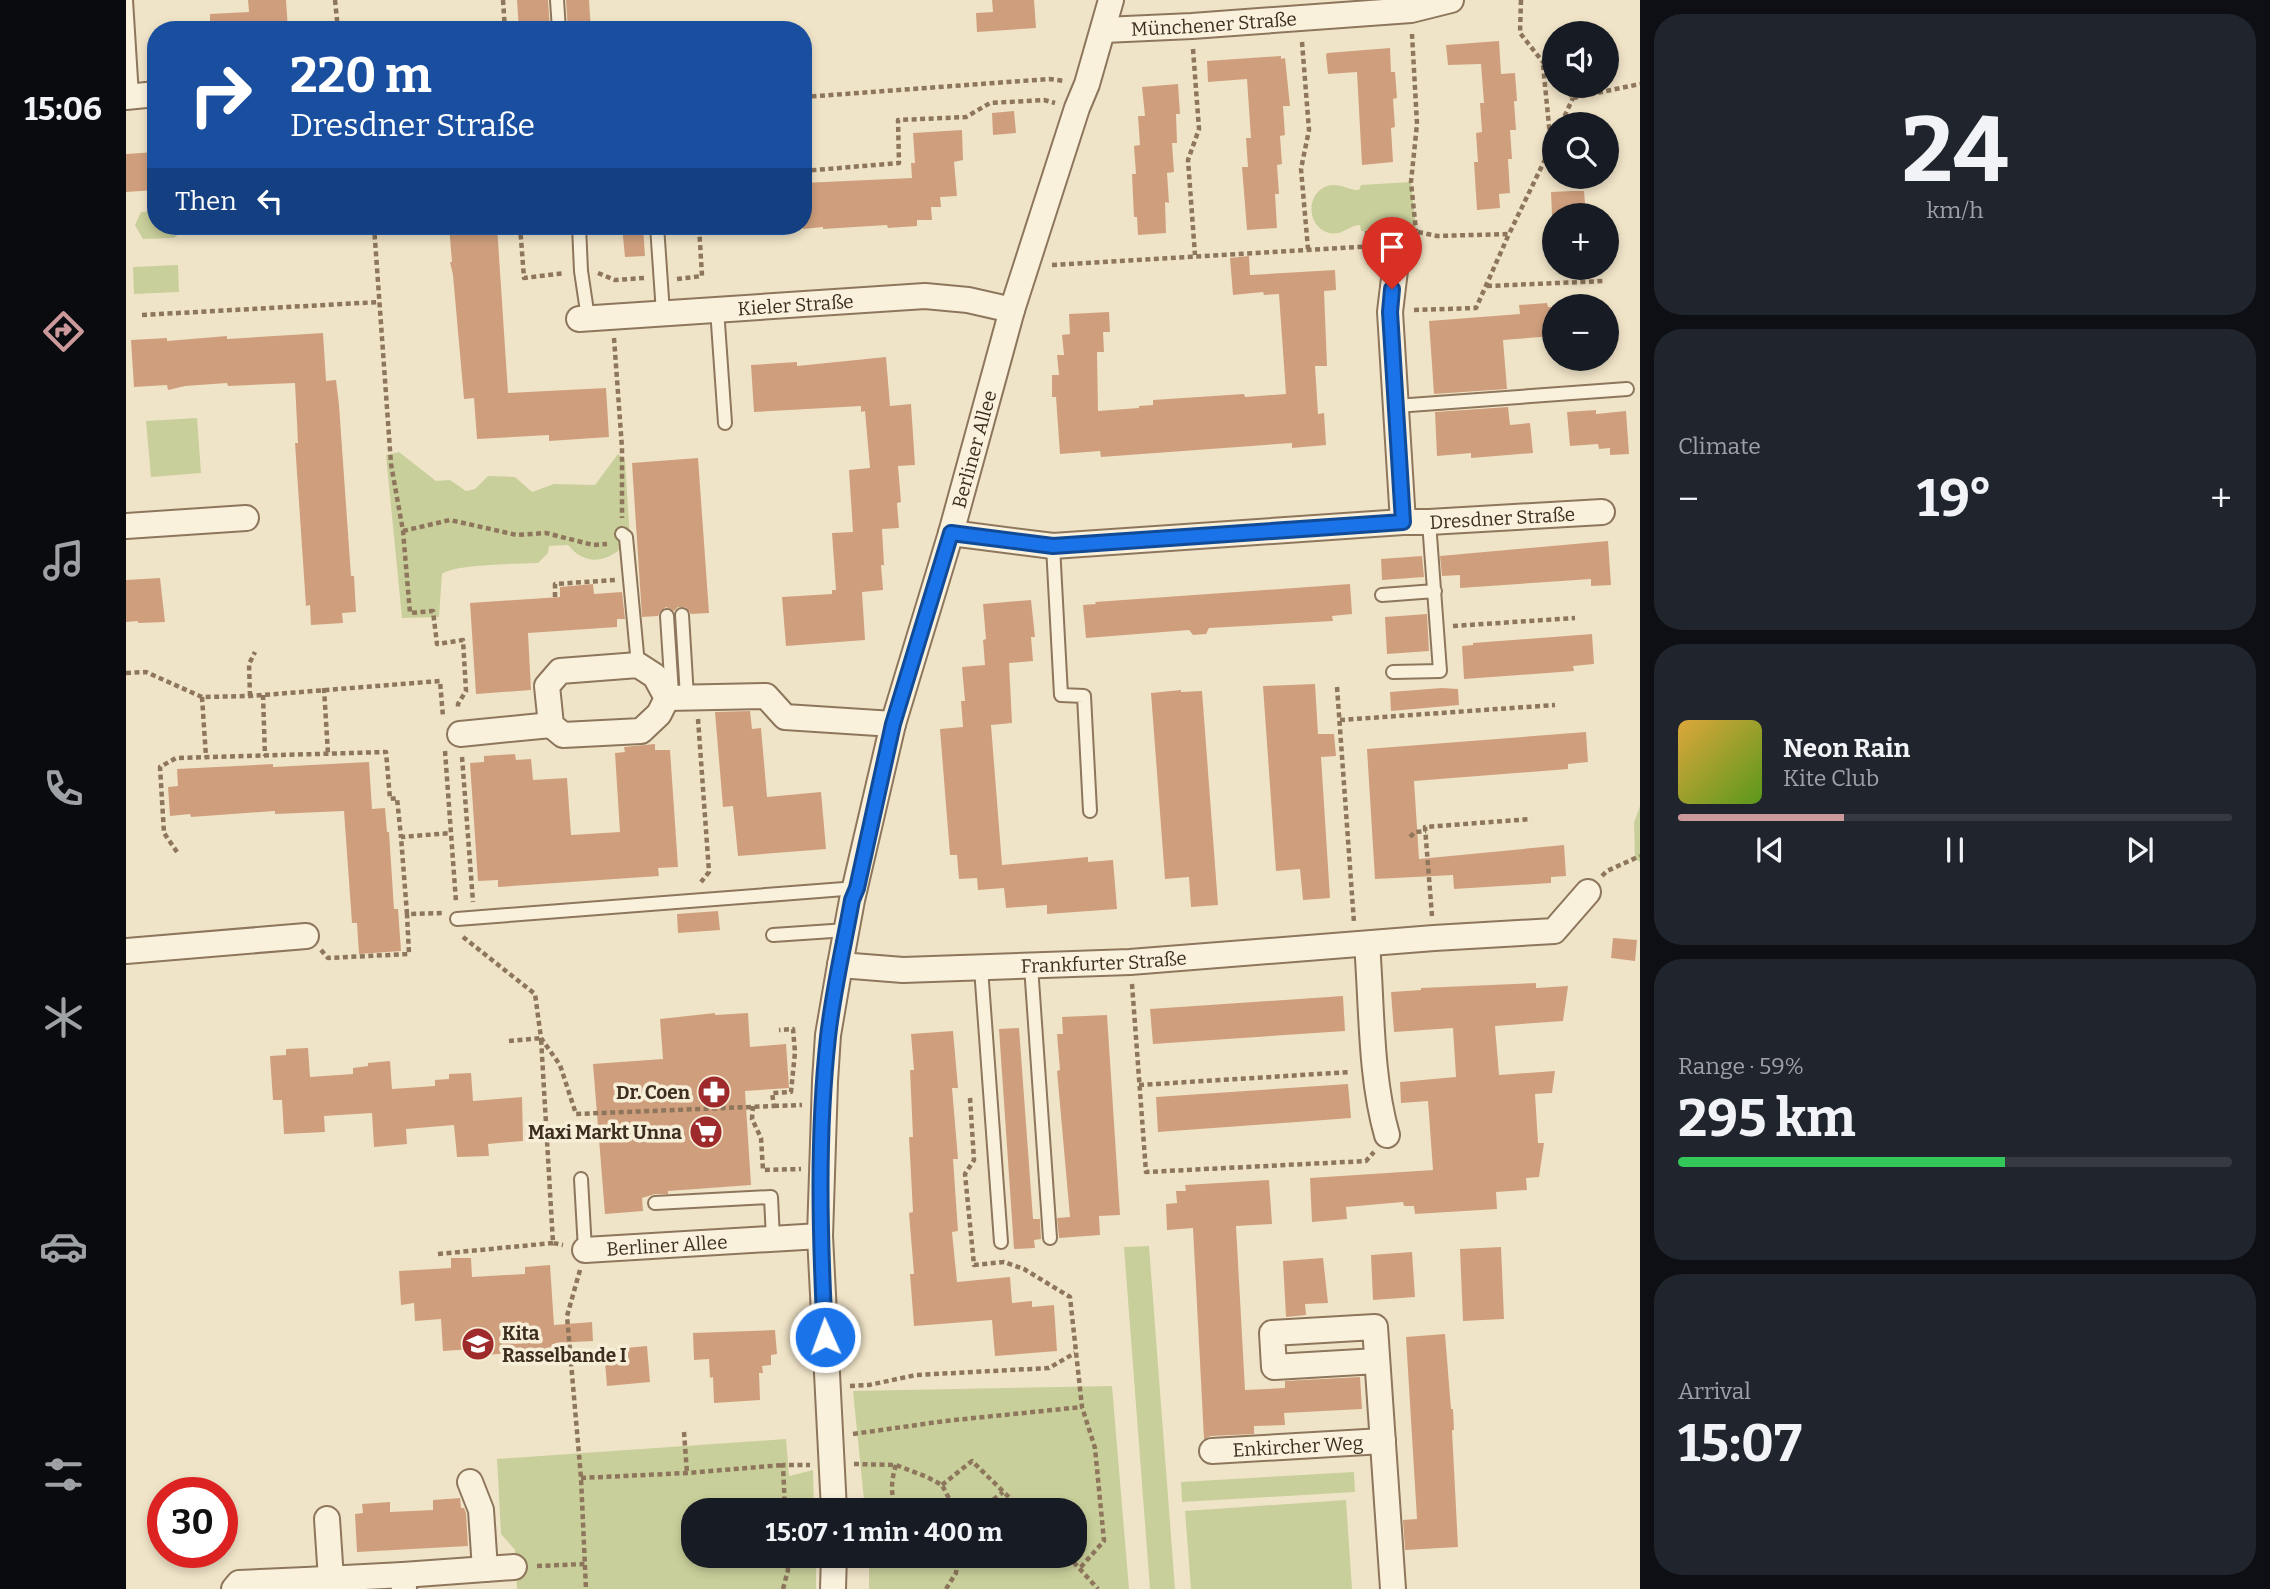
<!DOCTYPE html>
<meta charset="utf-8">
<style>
:root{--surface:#171b24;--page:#20242c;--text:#f1f3f6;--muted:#9ea1a6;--line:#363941;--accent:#cc999b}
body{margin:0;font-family:Bitter,serif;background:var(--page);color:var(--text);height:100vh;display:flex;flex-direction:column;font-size:26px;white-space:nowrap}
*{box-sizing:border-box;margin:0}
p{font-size:23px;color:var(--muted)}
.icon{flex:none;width:38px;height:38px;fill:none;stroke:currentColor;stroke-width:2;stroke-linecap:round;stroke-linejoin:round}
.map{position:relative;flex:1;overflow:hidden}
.drawer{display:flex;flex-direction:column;gap:14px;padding:14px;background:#0d0f14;width:630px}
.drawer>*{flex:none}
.top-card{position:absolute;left:21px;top:21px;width:665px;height:214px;border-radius:28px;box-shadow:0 4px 10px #0003;background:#1a4fa0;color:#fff;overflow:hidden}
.buttons{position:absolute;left:1416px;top:21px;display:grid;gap:14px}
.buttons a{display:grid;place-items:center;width:77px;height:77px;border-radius:50%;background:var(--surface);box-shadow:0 4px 10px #0003;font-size:35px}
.speed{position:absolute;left:21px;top:1477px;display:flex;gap:14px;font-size:35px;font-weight:700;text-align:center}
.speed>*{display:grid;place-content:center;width:91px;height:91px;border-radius:50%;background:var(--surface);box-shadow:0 4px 10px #0003;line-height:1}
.speed .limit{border:10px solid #d22;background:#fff;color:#111}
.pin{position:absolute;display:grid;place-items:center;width:60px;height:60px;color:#fff;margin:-72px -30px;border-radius:50% 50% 50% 0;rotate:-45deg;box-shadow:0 0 7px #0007}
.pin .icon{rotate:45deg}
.me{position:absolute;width:77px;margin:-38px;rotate:358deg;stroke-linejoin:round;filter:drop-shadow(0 0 5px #0008)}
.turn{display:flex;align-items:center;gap:24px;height:147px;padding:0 28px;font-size:32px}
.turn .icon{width:91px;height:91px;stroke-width:2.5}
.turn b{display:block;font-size:49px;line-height:60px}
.then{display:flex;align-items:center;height:66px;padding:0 28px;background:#0003;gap:14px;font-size:26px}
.big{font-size:52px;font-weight:700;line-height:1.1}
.drawer .tile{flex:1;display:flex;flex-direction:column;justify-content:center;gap:10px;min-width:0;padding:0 24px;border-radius:28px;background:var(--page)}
.drawer .dial{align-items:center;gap:0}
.dial b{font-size:91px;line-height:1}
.song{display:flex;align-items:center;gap:21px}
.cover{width:84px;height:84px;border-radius:10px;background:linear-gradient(135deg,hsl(40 70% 55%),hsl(90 70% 35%))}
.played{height:7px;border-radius:4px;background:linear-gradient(90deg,var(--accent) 30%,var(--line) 30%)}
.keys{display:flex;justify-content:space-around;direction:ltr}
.heat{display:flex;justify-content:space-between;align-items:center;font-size:38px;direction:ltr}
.charge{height:10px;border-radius:5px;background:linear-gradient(90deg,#34c759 59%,var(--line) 0)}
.trip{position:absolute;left:555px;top:1498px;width:406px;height:70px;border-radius:28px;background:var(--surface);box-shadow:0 4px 10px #0003;font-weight:700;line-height:70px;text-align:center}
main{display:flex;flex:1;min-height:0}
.tabs{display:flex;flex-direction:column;width:126px;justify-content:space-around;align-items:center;background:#090b0e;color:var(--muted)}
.tabs .icon{width:49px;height:49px}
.tabs .active{color:var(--accent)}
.tabs b{font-size:32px;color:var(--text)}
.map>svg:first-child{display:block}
.green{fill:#c9cf9b}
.building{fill:#cf9f7d}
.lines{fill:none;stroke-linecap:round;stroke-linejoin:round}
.service-casing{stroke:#8d765c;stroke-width:16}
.minor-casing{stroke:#8d765c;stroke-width:28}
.path{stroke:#8d765c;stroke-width:4.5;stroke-dasharray:5 3.5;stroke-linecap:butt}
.service{stroke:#faf1dc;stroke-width:12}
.minor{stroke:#faf1dc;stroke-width:24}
.route-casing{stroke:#114b97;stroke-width:18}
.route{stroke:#1a73e8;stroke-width:12}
.labels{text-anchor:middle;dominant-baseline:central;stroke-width:7;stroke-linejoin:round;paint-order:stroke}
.street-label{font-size:19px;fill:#3d2e20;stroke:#f7eed8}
.poi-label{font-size:19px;font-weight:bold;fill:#3d2e20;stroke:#f7eed8;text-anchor:end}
</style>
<main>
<nav class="tabs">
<b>15:06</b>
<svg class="icon active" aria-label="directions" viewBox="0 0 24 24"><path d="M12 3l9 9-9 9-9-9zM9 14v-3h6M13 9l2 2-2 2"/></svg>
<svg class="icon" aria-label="music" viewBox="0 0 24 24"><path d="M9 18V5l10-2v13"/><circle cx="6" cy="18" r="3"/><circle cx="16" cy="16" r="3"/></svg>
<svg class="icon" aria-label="phone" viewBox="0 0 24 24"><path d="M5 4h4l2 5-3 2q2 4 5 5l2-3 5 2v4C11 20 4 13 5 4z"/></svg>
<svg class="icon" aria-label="climate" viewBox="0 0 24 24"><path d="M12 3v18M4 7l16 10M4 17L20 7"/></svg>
<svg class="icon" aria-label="car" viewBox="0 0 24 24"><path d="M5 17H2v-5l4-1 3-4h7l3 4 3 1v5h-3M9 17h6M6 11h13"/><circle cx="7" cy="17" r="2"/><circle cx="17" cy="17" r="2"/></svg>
<svg class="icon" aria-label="filters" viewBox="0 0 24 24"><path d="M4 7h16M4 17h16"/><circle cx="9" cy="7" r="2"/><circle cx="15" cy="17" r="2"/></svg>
</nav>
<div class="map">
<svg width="1514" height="1589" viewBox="0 0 1514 1589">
<rect width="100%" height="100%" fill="#f0e4c8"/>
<path class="green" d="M1285 182 1290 228 1235 231 1234 225C1223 225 1217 236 1203 233 1181 227 1179 194 1201 186 1213 182 1221 190 1233 190L1235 185Z
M30 211V226H56V231L48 238 17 239 9 225 15 212Z
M52 265 53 292 8 294 7 267Z
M71 418 75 473 25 477 20 421Z
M273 452 310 481 324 480 340 491 349 489 362 476 389 477 406 492 428 484 469 485 492 454 499 460 504 540C485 561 462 569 442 545L423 546 422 553 412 563C393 564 328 564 316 574L313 617 276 618 260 455Z
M1514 806V862L1509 859 1508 823Z
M1023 1246 1049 1589H1024L998 1247Z
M986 1386 1003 1589H743V1556H948V1510H739L727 1391Z
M660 1439 663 1476 687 1470 688 1510H567V1556H690V1589H391L389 1550 375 1534 371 1459Z
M1228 1472 1229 1492 1056 1502 1055 1482Z
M1220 1500 1226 1589H1065L1059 1511Z"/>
<path class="building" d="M122 0H160L162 30H84V14L123 12Z
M391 0H422L424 30H393Z
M440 0H463L465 30H442Z
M866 0H908L910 28 851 32 850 13 867 12Z
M1373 41 1375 74 1389 73 1391 101H1388L1390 130H1384L1386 159H1382L1384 193 1373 194 1374 208 1351 210 1348 162H1352L1350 133 1356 132 1354 103H1358L1355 64 1322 65 1320 45Z
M1264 48 1265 72H1269L1271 98 1267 99 1269 127 1265 128 1267 162 1236 165 1231 72 1202 74 1200 55 1201 53Z
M1155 56V59L1159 58 1164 106H1157L1159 135 1154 136 1156 164 1151 165 1153 194H1149L1151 228 1121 230 1116 167H1122L1120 138H1125L1121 79 1082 82 1081 61Z
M1052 84 1054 114H1050L1051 143H1046L1048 172 1041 173 1043 203 1039 202 1040 233 1012 235 1011 217H1008L1006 174H1010L1008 146 1014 145 1012 116H1019L1016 87Z
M888 111 890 133 867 135 866 113Z
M836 130 837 160 828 162 831 196 814 197 815 207H805L806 220H791V226L762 228 761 225 697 229V227L677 229V183L786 178 785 163H789L787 133Z
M30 152V190L0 192V154Z
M1446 191H1458L1460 215H1426L1425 192Z
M323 226H371L382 393 480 388 483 437 423 441V435L351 439 348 398 338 399 327 275 324 262H326Z
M496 226H517L519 256 499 257Z
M1123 256 1124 275 1209 270 1210 290 1198 291 1201 366H1189L1192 414 1198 413 1200 445 1166 448V443L975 457 974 451 934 454 930 397H926V375H933L931 355H938L936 335 944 334 943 314 983 312 984 332H977L978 352H971L972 411 1013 408V406L1027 405V400L1118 394 1119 397 1160 394 1153 294 1138 295 1137 292 1107 295 1104 258Z
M1421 303 1422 307H1428V336L1377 340 1381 389 1308 394 1303 321 1394 314 1393 305Z
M197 333 200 381 210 380 213 405 225 576H228L230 612 216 613 217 623 185 625 184 605 180 606 169 443H172L169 383 102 386 101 383 59 386 42 390 41 385 8 387 5 340 41 338V341L101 336V339Z
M760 357 764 406 785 404 789 465 772 466 775 502 771 503 773 528 756 529 758 565H755L757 590 736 592 739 640 660 646 656 597 706 594V590H710L706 533 727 532 723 470 744 468 739 411 735 412V406L628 412 625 365 671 362V366Z
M1382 407 1384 425 1404 423 1407 453 1345 458V453L1311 456 1309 412Z
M1470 410V414L1500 411 1503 454 1484 455V448L1473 449 1472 444 1444 446 1441 412Z
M572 458 583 613 565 614 559 607H552L548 611 540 607 534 612 532 616 516 617 506 463Z
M1482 541 1485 585 1465 586V579L1334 588V575L1316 576 1314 556Z
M1296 556 1298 577 1256 580 1255 559Z
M34 578 39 622 12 623V621L0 622V580Z
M467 584 468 594 496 592 499 619H491V627L402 633 405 690 350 694 344 603 434 597V587Z
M1224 584 1226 614 1206 616 1207 621 1083 628 1080 634 1067 635 1063 630 960 638 957 605 970 604 969 602Z
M905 600 909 637H905L907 661 883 663 886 723 865 725 876 865 962 857V862L987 860 991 909 921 914V905L880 908 878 888 852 890 851 878 833 879 831 855H824L814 729 837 727 835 701H839L836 667 859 665 857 640 860 639 857 604Z
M1301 614 1303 651 1261 654 1259 617Z
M1466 634 1468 664 1447 666 1448 671 1338 679 1336 646 1347 645V643Z
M1189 684 1192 734H1208L1210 756 1195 757 1204 898 1177 900 1174 869 1150 871 1137 686Z
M1316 688 1332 689 1333 705 1265 711 1264 692Z
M1055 690V692L1076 691 1092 905 1065 907 1063 877 1039 879 1025 693Z
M624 711 626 729 635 728 641 797 695 792 700 849 612 856 607 806 597 807 589 712Z
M1460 732 1462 762 1442 764V769L1288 781 1293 859 1438 845 1440 876 1425 877V883L1328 889 1327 875 1249 879 1241 749Z
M529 744V750H544L552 867 532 868 533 876 372 887V880L352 881 344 763 358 762V756L389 754 390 760 405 759 407 780 441 778 445 835 494 832 489 753 499 752 498 747Z
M243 762 246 809 259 808 261 832H263L268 909H272L275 951 233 954 231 923H226L218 811 149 814V811L65 817 64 814 44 816 42 787 52 786 51 769 147 764V767Z
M592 911 594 930 552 933 551 914Z
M1487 938 1511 940 1509 961 1485 958Z
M1410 983V988L1442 986 1437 1021 1369 1026 1373 1075 1429 1071 1426 1093 1409 1094 1412 1143H1418L1413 1177 1400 1178 1401 1190 1370 1192 1371 1209 1289 1214 1288 1206H1278L1277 1202 1220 1207 1221 1219 1186 1222 1184 1178 1307 1170 1302 1101 1275 1103 1274 1082 1330 1077 1327 1028 1268 1032 1265 992 1295 990V988Z
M1217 996 1219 1031 1027 1044 1024 1009Z
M589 1013V1015L622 1013 624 1047 660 1044 663 1088 619 1091 625 1185 542 1191V1194H529L516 1198 517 1211 479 1214 467 1064 537 1059 534 1019Z
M981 1015 994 1215 973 1216 974 1235 933 1238 931 1218 944 1217 931 1071 934 1070 931 1034H937L936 1017Z
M893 1028 907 1219H914L915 1239 908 1240 909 1248 888 1249 873 1029Z
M827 1031 832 1088H826L832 1159H827L832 1231 826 1232 831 1282 884 1277 886 1303 906 1301V1307L928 1305 931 1351 869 1356 866 1320 788 1326 784 1274H788L783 1213 787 1212 783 1137H787L784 1070H788L785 1034Z
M182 1048 184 1077 227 1074V1068L242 1066V1063L264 1061 266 1089 309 1086V1080L323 1079V1074L345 1073 347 1101 396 1097 397 1141 362 1144 363 1156 331 1157 328 1125 280 1129 281 1144 248 1147 246 1113 198 1116 199 1132 158 1134 156 1100H147L144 1056 160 1055V1049Z
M1222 1084 1225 1118 1032 1132 1030 1097Z
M1143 1180 1146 1224 1110 1226 1119 1390 1159 1388V1381L1234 1377 1236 1409 1158 1413 1159 1425 1128 1426V1434L1085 1436 1078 1439 1067 1228 1041 1230 1040 1204 1051 1203 1050 1191H1060L1059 1185Z
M1375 1247 1378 1319 1337 1321 1334 1249Z
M1286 1252 1289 1297 1247 1300 1245 1255Z
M325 1258H345L346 1277 399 1274V1267L424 1265 428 1325 466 1322 467 1341 429 1343 430 1349 348 1356 347 1349 317 1351 315 1319 289 1321 288 1303 275 1305 273 1271 325 1268Z
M1197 1258 1202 1303 1179 1304 1180 1315 1160 1317 1157 1261Z
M649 1330 651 1354 645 1355V1365L636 1366 637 1373H633L634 1400 588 1403 587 1377 584 1378 583 1359 568 1360 567 1333Z
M1319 1334 1325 1409H1327L1328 1430H1326L1332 1547 1279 1550 1277 1520 1291 1519 1280 1337Z
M521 1346 524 1382 481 1386 478 1350Z
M334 1498 335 1508H338L340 1513 342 1546 231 1552 229 1514 237 1513 236 1504 264 1502V1512L307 1510V1500Z"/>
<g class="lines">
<defs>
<path id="service" d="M0 0 6 96
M431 0 433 30
M453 226 455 271 462 318
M531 226 537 313
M591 309 599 423
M1270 406 1501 389
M496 534 500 537 512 665
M927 546 935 695 958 696 964 811
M1256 595 1309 591
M556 615 561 697
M541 616 546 694
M1267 672 1314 671 1303 522
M331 919 731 888
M647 935 721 930
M905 966 924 1238
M855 968 875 1242
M455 1179 459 1250
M529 1203 645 1197 647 1239"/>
<g id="minor">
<path id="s1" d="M978 30 1066 26 1285 10 1325 0"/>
<path d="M0 97 30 94"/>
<path d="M1272 245 1264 312 1277 522"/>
<path id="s2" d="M453 319 799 296 842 300 886 310"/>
<path d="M0 526 120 518"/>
<path id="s3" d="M825 533 927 546 1277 522H1303L1476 512"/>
<path d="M512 665 529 676 541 698 533 714 515 731 437 735 425 725 421 686 434 671Z"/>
<path d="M541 698 640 696 659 717 767 724"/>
<path d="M334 734 425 725"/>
<path d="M1241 944C1246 1006 1244 1076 1261 1135"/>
<path d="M0 951 180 936"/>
<path id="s4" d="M714 965 777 970 1004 962 1308 938 1428 931 1462 892"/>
<path id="s5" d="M459 1250 694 1236"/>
<path d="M1251 1361 1148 1367 1146 1333 1249 1327 1267 1589"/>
<path id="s6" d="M1086 1451 1257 1441"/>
<path d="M344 1482 355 1510 359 1569"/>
<path id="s7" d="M708 1510 694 1236 699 1081 702 1035 714 965 726 900 767 724 825 533 886 310 951 108 961 84 985 0"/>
<path d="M201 1519 205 1579"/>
<path d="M277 1575 388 1567"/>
<path d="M108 1589 113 1583 180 1580"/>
<path d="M178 1589 180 1580 277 1575 278 1589"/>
<path d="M707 1589 708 1556"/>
</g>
</defs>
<use href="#service" class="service-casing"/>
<use href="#minor" class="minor-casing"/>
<path class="path" d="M209 0 212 30
M377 0 379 30
M1395 0 1394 33 1428 76
M1286 34 1291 124 1285 182 1290 231
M1176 42 1183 130 1175 169 1182 249
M1067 49 1073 129 1062 160 1069 255
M1417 65 1425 146
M1437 86 1447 98
M677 97 923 79 939 81
M1447 98 1514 84
M1435 124 1447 98
M677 171 773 163 772 120 840 117 864 103 918 100 929 103
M248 226 265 464 277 531 284 613 307 611 311 644 337 640 340 691 332 704V710
M394 226 398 278 439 273
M1241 231V246
M1292 232 1311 236 1383 234 1428 141
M926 265 1249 246
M472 273 489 280 518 278
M551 279 576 276 573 226
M1361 286 1479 281
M1288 310 1350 308 1383 234
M16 315 253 302
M488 338 496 448V518
M277 531 324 520 391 535 420 533 467 545 481 544
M429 597V584L489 580
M1327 626 1449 618
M0 673 20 672 76 697 124 696 314 681 317 717
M1211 687 1228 923
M198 688 202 754
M137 695 139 756
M124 696 123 664 129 652
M76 697 80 757
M572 719 583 872 575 882
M1214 720 1429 705
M319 751 330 902
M336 757 347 902
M1284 837 1289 832 1300 831
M51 852 38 833 34 767 50 758 260 752 264 799 271 798 275 837
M1476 876 1481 871 1514 856
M281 914 275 837 325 833
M1306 916 1299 827 1405 819
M337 937 409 994 415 1038 434 1065 450 1114 648 1106 646 1093 665 1092 669 1052 667 1029 653 1030
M195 950 202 958 283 954 281 914 316 913
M1006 984 1020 1172 1240 1161 1248 1152
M383 1041 415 1038 427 1243 437 1245
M1013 1085 1225 1072
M844 1098 848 1160 839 1174 848 1265 878 1262 898 1269 944 1297 956 1407 969 1448 978 1541 954 1568
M627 1106 626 1119 635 1138 637 1170 675 1169
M648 1106 676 1105
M312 1254 427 1243
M454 1270 441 1316 455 1478 460 1589
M724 1386 743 1385 790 1375 923 1368 949 1353
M558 1432 561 1473
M727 1434 819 1421 956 1407
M728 1464 770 1465 801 1477 816 1485 829 1510
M770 1465C765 1481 764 1495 771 1510
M455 1478 561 1473 657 1465
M816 1485 846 1461 896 1510
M659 1510 657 1465H684
M854 1510 877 1492
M942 1556 972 1589
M411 1566 459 1564
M657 1589 662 1570 661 1556
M820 1589 830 1573 832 1556"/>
<use href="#service" class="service"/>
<use href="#minor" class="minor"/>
</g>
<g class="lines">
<defs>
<path id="route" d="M699 1337C694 1237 691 1136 702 1037 707 991 718 945 726 900L731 888 767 724 825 533 927 546 1277 522 1264 312 1266 289"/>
</defs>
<use href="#route" class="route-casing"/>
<use href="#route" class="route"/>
</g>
<defs>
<symbol id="pharmacy-disc" viewBox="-11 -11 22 22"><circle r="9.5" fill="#9e2a2b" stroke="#f7eed8"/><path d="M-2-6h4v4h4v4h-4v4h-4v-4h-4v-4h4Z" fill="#fff"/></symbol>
<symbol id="supermarket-disc" viewBox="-11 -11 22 22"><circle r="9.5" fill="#9e2a2b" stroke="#f7eed8"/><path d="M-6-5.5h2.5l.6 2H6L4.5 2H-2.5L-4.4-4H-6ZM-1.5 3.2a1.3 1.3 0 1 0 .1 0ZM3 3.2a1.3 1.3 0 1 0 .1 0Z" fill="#fff"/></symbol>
<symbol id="school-disc" viewBox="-11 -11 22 22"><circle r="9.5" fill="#9e2a2b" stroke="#f7eed8"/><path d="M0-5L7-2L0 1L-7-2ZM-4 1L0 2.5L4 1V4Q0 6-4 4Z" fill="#fff"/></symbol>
</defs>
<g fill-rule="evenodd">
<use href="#pharmacy-disc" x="569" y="1073" width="38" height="38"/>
<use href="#supermarket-disc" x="561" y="1113" width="38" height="38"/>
<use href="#school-disc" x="333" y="1325" width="38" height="38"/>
</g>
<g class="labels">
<g class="street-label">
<text stroke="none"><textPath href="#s1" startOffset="110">Münchener Straße</textPath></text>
<text stroke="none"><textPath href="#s2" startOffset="217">Kieler Straße</textPath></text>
<text stroke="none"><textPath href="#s7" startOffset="1080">Berliner Allee</textPath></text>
<text stroke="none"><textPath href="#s3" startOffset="553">Dresdner Straße</textPath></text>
<text stroke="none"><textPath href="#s4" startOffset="264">Frankfurter Straße</textPath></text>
<text stroke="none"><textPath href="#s5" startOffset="82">Berliner Allee</textPath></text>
<text stroke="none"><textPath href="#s6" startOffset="86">Enkircher Weg</textPath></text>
</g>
<g class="poi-label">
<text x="564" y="1092">Dr. Coen</text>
<text x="556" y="1132">Maxi Markt Unna</text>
<text x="376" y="1333" text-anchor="start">Kita<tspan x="376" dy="22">Rasselbande I</tspan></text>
</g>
</g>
</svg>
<div class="buttons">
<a><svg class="icon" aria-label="sound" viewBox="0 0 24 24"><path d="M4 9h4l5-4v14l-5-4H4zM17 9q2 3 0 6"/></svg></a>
<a><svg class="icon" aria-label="search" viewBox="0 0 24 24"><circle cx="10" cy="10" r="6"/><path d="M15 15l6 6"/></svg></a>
<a>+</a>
<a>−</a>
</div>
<div class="speed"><div class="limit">30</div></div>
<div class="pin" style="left:1266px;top:289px;background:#d93025"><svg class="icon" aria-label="arrive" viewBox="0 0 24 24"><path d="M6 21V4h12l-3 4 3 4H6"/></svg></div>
<svg class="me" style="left:699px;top:1337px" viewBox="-20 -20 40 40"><circle r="17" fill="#1a73e8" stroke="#fff" stroke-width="3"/><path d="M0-11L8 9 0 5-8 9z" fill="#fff"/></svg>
<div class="trip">15:07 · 1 min · 400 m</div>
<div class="top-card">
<div class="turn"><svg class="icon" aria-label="right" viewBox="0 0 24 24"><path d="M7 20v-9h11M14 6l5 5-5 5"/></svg><div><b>220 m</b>Dresdner Straße</div></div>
<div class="then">Then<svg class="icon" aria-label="left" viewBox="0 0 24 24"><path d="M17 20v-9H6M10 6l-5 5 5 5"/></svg></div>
</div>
</div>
<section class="drawer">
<div class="tile dial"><b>24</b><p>km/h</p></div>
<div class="tile"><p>Climate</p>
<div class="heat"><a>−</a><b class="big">19°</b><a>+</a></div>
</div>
<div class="tile">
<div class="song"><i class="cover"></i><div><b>Neon Rain</b><p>Kite Club</p></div></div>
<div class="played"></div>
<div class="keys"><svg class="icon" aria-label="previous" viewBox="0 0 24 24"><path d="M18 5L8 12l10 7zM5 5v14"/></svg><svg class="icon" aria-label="pause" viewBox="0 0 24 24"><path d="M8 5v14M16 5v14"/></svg><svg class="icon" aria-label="next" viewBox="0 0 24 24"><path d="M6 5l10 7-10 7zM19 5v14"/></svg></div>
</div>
<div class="tile"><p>Range · 59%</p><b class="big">295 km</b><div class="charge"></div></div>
<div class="tile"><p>Arrival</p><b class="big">15:07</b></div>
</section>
</main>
